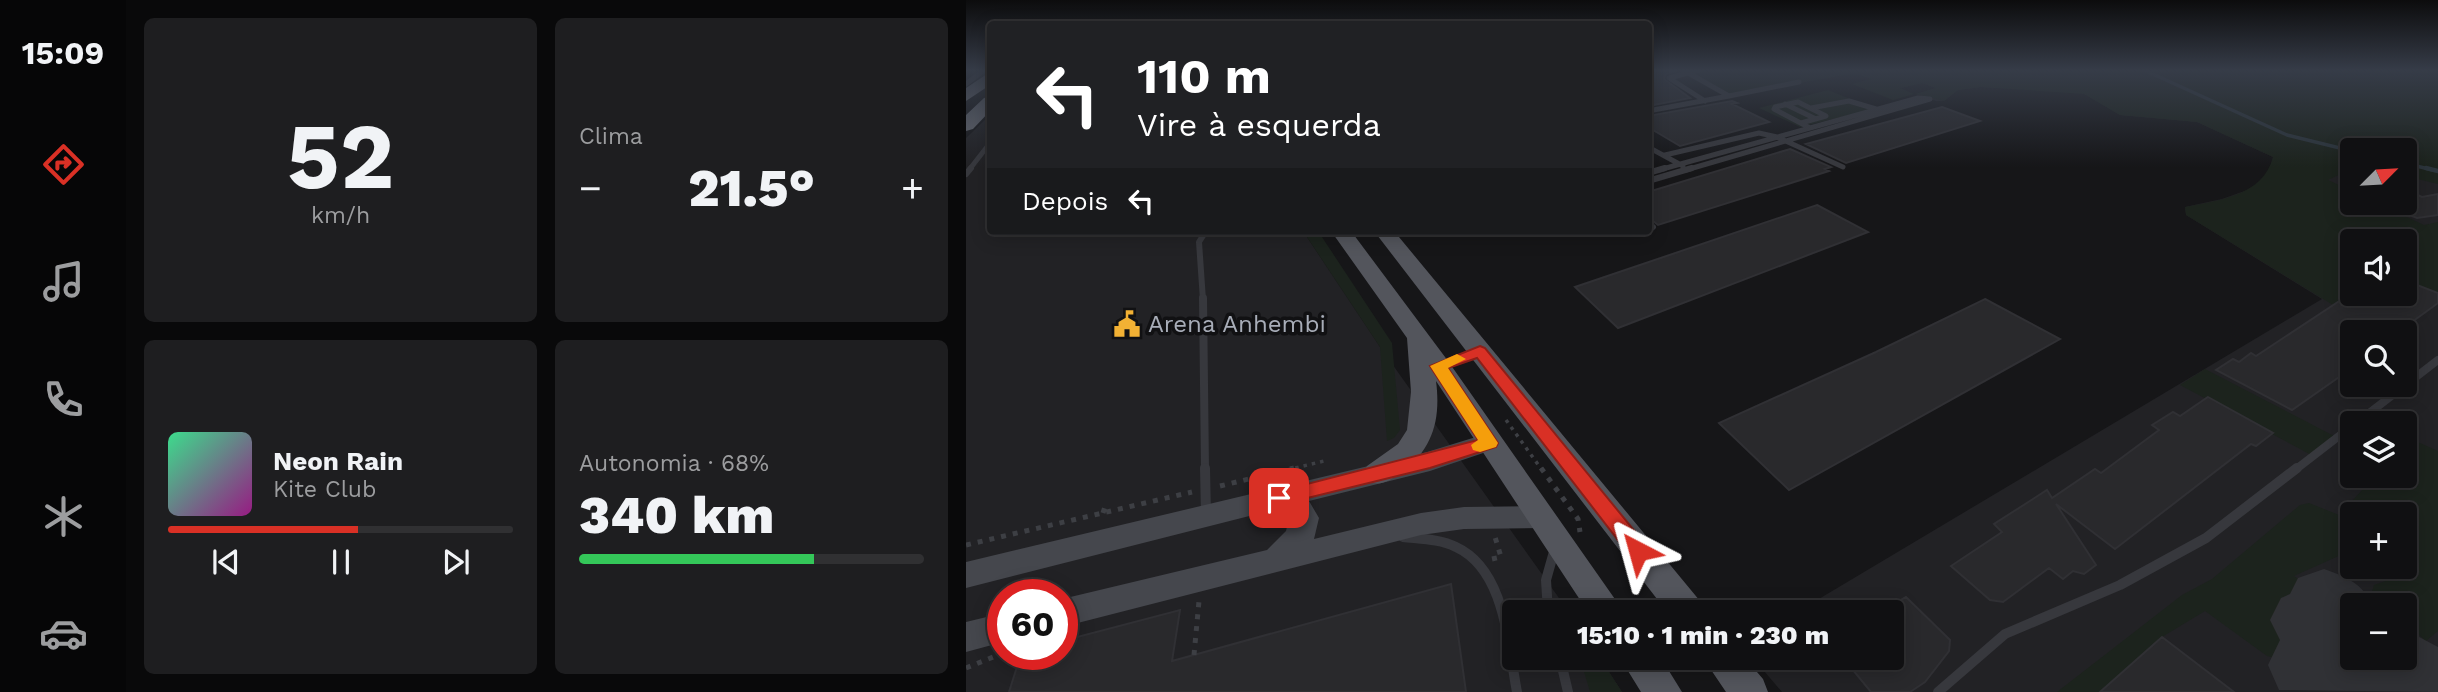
<!DOCTYPE html>
<html lang="pt">
<meta charset="utf-8">
<style>
:root{--surface:#101012;--page:#1e1e20;--text:#f1f3f6;--muted:#9c9d9f;--line:#303032;--accent:#d93025}
body{margin:0;font-family:"Work Sans",sans-serif;background:var(--page);color:var(--text);height:100vh;display:flex;flex-direction:column;font-size:26px;white-space:nowrap}
*{box-sizing:border-box;margin:0}
p{font-size:23px;color:var(--muted)}
.icon{flex:none;width:38px;height:38px;fill:none;stroke:currentColor;stroke-width:2;stroke-linecap:round;stroke-linejoin:round}
.map{position:relative;flex:1;overflow:hidden}
.details{display:flex;flex-direction:column;gap:18px;padding:18px;background:#09090a;width:840px}
.details>*{flex:none}
.top-card{position:absolute;left:21px;top:21px;width:665px;height:214px;border-radius:7px;box-shadow:0 4px 18px #0003,0 0 0 2px var(--line);background:#202124;color:#fff;overflow:hidden}
.needle{width:46px;rotate:66deg}
.buttons{position:absolute;left:1374px;top:138px;display:grid;gap:14px}
.buttons a{display:grid;place-items:center;width:77px;height:77px;border-radius:7px;background:var(--surface);box-shadow:0 4px 18px #0003,0 0 0 2px var(--line);font-size:35px}
.speed{position:absolute;left:21px;top:579px;display:flex;gap:14px;font-size:35px;font-weight:700;text-align:center}
.speed>*{display:grid;place-content:center;width:91px;height:91px;border-radius:50%;background:var(--surface);box-shadow:0 4px 18px #0003,0 0 0 2px var(--line);line-height:1}
.speed .limit{border:10px solid #d22;background:#fff;color:#111}
.pin{position:absolute;display:grid;place-items:center;width:60px;height:60px;color:#fff;margin:-30px;border-radius:14px;box-shadow:0 4px 10px #0006}
.me{position:absolute;width:77px;margin:-38px;rotate:321deg;stroke-linejoin:round;filter:drop-shadow(0 0 5px #0008)}
.turn{display:flex;align-items:center;gap:24px;height:147px;padding:0 35px;font-size:32px}
.turn .icon{width:91px;height:91px;stroke-width:2.5}
.turn b{display:block;font-size:49px;line-height:60px}
.then{display:flex;align-items:center;height:66px;padding:0 35px;background:#0003;gap:14px;font-size:26px}
.big{font-size:52px;font-weight:800;line-height:1.1}
.details .widget{flex:1;display:flex;flex-direction:column;justify-content:center;gap:10px;min-width:0;padding:0 24px;border-radius:10px;background:var(--page)}
.details .dial{align-items:center;gap:0}
.dial b{font-size:91px;line-height:1}
.song{display:flex;align-items:center;gap:21px}
.cover{width:84px;height:84px;border-radius:10px;background:linear-gradient(135deg,hsl(150 70% 55%),hsl(310 70% 35%))}
.played{height:7px;border-radius:4px;background:linear-gradient(90deg,var(--accent) 55%,var(--line) 55%)}
.keys{display:flex;justify-content:space-around;direction:ltr}
.heat{display:flex;justify-content:space-between;align-items:center;font-size:38px;direction:ltr}
.charge{height:10px;border-radius:5px;background:linear-gradient(90deg,#34c759 68%,var(--line) 0)}
.details .tiles{flex:1;display:grid;gap:18px;grid-template-columns:repeat(2,1fr)}
.trip{position:absolute;left:536px;top:600px;width:402px;height:70px;border-radius:7px;background:var(--surface);box-shadow:0 4px 18px #0003,0 0 0 2px var(--line);font-weight:800;line-height:70px;text-align:center}
main{display:flex;flex:1;min-height:0}
.menu{display:flex;flex-direction:column;width:126px;justify-content:space-around;align-items:center;background:#060607;color:var(--muted)}
.menu .icon{width:49px;height:49px}
.menu .active{color:var(--accent)}
.menu b{font-size:32px;color:var(--text)}
.map>svg:first-child{display:block}
.built{fill:#222225;fill-rule:evenodd}
.green{fill:#1c231d}
.lines{fill:none;stroke-linecap:round;stroke-linejoin:round}
.stream-far1{stroke:#2c353c;stroke-width:3.5}
.stream{stroke:#2c353c;stroke-width:4.5}
.taxiway{fill:#303135;fill-rule:evenodd}
.building{fill:#29292c;stroke:#303034;stroke-width:2}
.path-far1{stroke:#3d3f44;stroke-width:3.5;stroke-dasharray:3.5 5;stroke-linecap:butt}
.path{stroke:#3d3f44;stroke-width:5;stroke-dasharray:5 7;stroke-linecap:butt}
.lane-far3{stroke:#37383d;stroke-width:5}
.lane-far2{stroke:#37383d;stroke-width:6}
.lane-far1{stroke:#37383d;stroke-width:8}
.lane{stroke:#37383d;stroke-width:10}
.secondary{fill:#45474d;fill-rule:evenodd}
.primary{fill:#53555c;fill-rule:evenodd}
.highway{fill:#63666e;fill-rule:evenodd}
.route{fill:#d93025;stroke:#8d1f18;stroke-width:2}
.slow{fill:#f59e0b}
.labels{text-anchor:middle;dominant-baseline:central;stroke-width:7;stroke-linejoin:round;paint-order:stroke}
.poi-label{font-size:24px;fill:#a8adb8;stroke:#111113;text-anchor:start}
</style>
<main>
<nav class="menu">
<b>15:09</b>
<svg class="icon active" aria-label="directions" viewBox="0 0 24 24"><path d="M12 3l9 9-9 9-9-9zM9 14v-3h6M13 9l2 2-2 2"/></svg>
<svg class="icon" aria-label="music" viewBox="0 0 24 24"><path d="M9 18V5l10-2v13"/><circle cx="6" cy="18" r="3"/><circle cx="16" cy="16" r="3"/></svg>
<svg class="icon" aria-label="phone" viewBox="0 0 24 24"><path d="M5 4h4l2 5-3 2q2 4 5 5l2-3 5 2v4C11 20 4 13 5 4z"/></svg>
<svg class="icon" aria-label="climate" viewBox="0 0 24 24"><path d="M12 3v18M4 7l16 10M4 17L20 7"/></svg>
<svg class="icon" aria-label="car" viewBox="0 0 24 24"><path d="M5 17H2v-5l4-1 3-4h7l3 4 3 1v5h-3M9 17h6M6 11h13"/><circle cx="7" cy="17" r="2"/><circle cx="17" cy="17" r="2"/></svg>
</nav>
<section class="details">
<div class="tiles">
<div class="widget dial"><b>52</b><p>km/h</p></div>
<div class="widget"><p>Clima</p>
<div class="heat"><a>−</a><b class="big">21.5°</b><a>+</a></div>
</div>
<div class="widget">
<div class="song"><i class="cover"></i><div><b>Neon Rain</b><p>Kite Club</p></div></div>
<div class="played"></div>
<div class="keys"><svg class="icon" aria-label="previous" viewBox="0 0 24 24"><path d="M18 5L8 12l10 7zM5 5v14"/></svg><svg class="icon" aria-label="pause" viewBox="0 0 24 24"><path d="M8 5v14M16 5v14"/></svg><svg class="icon" aria-label="next" viewBox="0 0 24 24"><path d="M6 5l10 7-10 7zM19 5v14"/></svg></div>
</div>
<div class="widget"><p>Autonomia · 68%</p><b class="big">340 km</b><div class="charge"></div></div>
</div>
</section>
<div class="map">
<svg width="1472" height="692" viewBox="0 0 1472 692">
<rect width="100%" height="100%" fill="#161618"/>
<path class="built" d="M840 70H1472V692H816L787 658H926V612H831L1356 299 1220 215 1219 207 1256 199 1287 188 1303 173 1307 157 1231 122 1154 115 1117 93 1015 87 992 90 978 101H970L950 94 970 88 956 83 934 88 889 73 859 78ZM1386 150H1438V203H1386ZM1386 242H1438V294H1386ZM1386 332H1438V385H1386ZM1386 424H1438V476H1386ZM1386 514H1438V567H1386ZM1386 606H1438V658H1386Z
M24 115V231H337L414 347 603 612H548V658H634L656 692H0V138ZM37 595H96V654H37Z"/>
<path class="green" d="M719 70H1472V184L1439 176 1438 150H1386V166H1379L1383 170 1362 180 1386 191V203H1411L1458 225 1472 222V293L1439 280 1438 242H1386V292L1367 305 1220 215 1219 207C1253 200 1297 196 1307 157L1231 122 1154 115 1118 94 1015 87 992 90 978 101 950 94 970 88 956 83 934 88 948 94 927 100 886 84 905 79 889 73 767 95Z
M862 90 909 109 834 127 793 108Z
M337 231H352L426 343 434 430 428 438 421 441 414 347Z
M1239 369 1370 437 1349 457 1214 385Z
M1443 438 1472 451V631L1460 641 1439 623 1438 606 1418 605 1405 594 1408 585 1448 571 1439 563 1438 514H1386V550L1328 576 1360 597 1309 658 1301 656 1239 611 1196 637 1134 692H1091L1216 595 1246 579 1334 505 1343 503 1373 515 1409 476H1438L1439 443Z
M614 658H634L656 692H624Z"/>
<g class="lines">
<path class="stream-far1" d="M1178 70 1321 135 1386 151
M1438 163 1467 170"/>
<path class="stream" d="M1460 168 1472 171"/>
<path class="taxiway" d="M1358 569C1381 577 1396 583 1407 606H1386V658H1438V629L1472 647V692L1313 690 1302 665 1314 640 1304 620 1315 598 1324 594 1332 578Z"/>
</g>
<path class="building" d="M682 70H712L700 74 698 79 724 98 682 106Z
M766 101 771 103 766 104 803 122 714 146 682 127V116Z
M976 107 1014 121 880 163 840 144Z
M824 149 865 167 859 169 863 171 692 225 682 217V192Z
M1438 189 1456 197 1472 194V215L1451 218 1438 213Z
M851 205 902 232 652 328 609 287Z
M1438 280 1472 293V303L1432 332H1386V368L1326 410 1250 370 1267 359 1273 362 1285 353 1290 356 1384 294H1438Z
M1019 299 1094 339 823 490 753 423 910 352Z
M1242 397 1307 433 1290 446 1285 444 1149 549 1090 504 1130 565 1118 574 1107 571 1097 579 1083 568 1037 602 1024 600 985 566 1036 532 1028 524 1081 490 1086 498 1129 469 1135 473 1193 430 1186 425 1207 412 1214 416Z
M485 584 500 692H43L55 654H96V641L214 610 206 661Z
M940 597 984 640 983 651 959 682 944 692H905L877 658H926V605Z
M1196 637 1268 692H1134Z"/>
<g class="lines">
<path class="path-far1" d="M540 420 576 470
M321 470 358 461"/>
<path class="path" d="M575 468 612 519 614 532
M254 486 328 468
M137 513 140 503
M0 545 226 492
M526 559 535 557 529 537
M228 655 233 601
M0 668 32 655"/>
<path class="lane-far3" d="M733 70 703 78 739 101
M0 84 18 70
M763 96 833 82
M819 104 850 119
M845 108 883 101 910 109
M682 111 763 96 717 70
M835 123 860 116 832 102 809 107 808 109 844 128
M682 147 717 166
M699 155 793 133 811 137 877 167
M3 170 24 143
M693 170 952 98 964 99 720 170"/>
<path class="lane-far2" d="M682 173 699 168
M0 174 5 168
M682 181 726 168
M682 223 687 227
M422 237 438 231
M237 300 233 242 240 231"/>
<path class="lane-far1" d="M237 298 239 470
M1389 424 1472 360
M1329 470 1386 426"/>
<path class="lane" d="M239 468 240 515
M437 537C455 539 474 539 490 547 540 570 542 646 551 692
M582 612 580 580 589 548
M594 658 602 692
M972 692 1039 634 1154 585 1240 538 1331 468"/>
<path class="secondary" d="M523 433 532 436 536 442 532 448 464 471 343 501 353 518 348 539 455 513 498 507 575 506 585 509 590 517 585 525 575 528 498 529 455 535 96 627V599L301 550 320 531 323 518 311 509 0 588V562L461 452Z
M37 613V642L0 652V622Z"/>
<path class="primary" d="M365 231H385L482 361 658 612H622L470 381C475 419 467 449 436 472 423 481 417 486 401 482L397 474 401 466 432 444 441 430 445 392 441 338Z
M408 231H428L734 601 738 612H701Z
M654 658H695L716 692H675Z
M737 658H779L797 679 802 692H760Z"/>
<path class="highway" d="M24 72V85L0 101V88Z
M24 97V111L7 129 0 131V115L18 98Z"/>
</g>
<linearGradient id="sky" x2="0" y2="1"><stop stop-color="#0c0c0d"/><stop offset="0.42" stop-color="#363c48"/><stop offset="1" stop-color="#363c48" stop-opacity="0"/></linearGradient>
<rect width="1472" height="167" fill="url(#sky)"/>
<path class="route" d="M514 346 519 348 680 545 683 551 680 557 672 560 665 557 511 358 482 368 532 443 530 447 464 468 313 505 306 503 303 498 306 493 512 440 464 366Z"/>
<path class="slow" d="M491 354 500 359 482 368 532 443 530 447 514 452 507 450 505 445 512 440 464 366Z"/>
<defs>
<symbol id="civic-bare" viewBox="-9 -9 18 18"><path d="M-.6-6.5H3V-4.5H.6V-3L4-1V1h2V6H-6V1h2V-1L-.6-3ZM-1.2 2.5V6h2.4V2.5Z" fill="#f2b134" stroke="#111113" stroke-width="2.5" paint-order="stroke"/></symbol>
</defs>
<g fill-rule="evenodd">
<use href="#civic-bare" x="142" y="305" width="38" height="38"/>
</g>
<g class="labels">
<g class="poi-label">
<text x="182" y="324">Arena Anhembi</text>
</g>
</g>
</svg>
<div class="buttons">
<a><svg class="needle" viewBox="-14 -14 28 28"><path d="M0-13l5 13h-10z" fill="#e53935"/><path d="M0 13l5-13h-10z" fill="#9c9d9f"/></svg></a>
<a><svg class="icon" aria-label="sound" viewBox="0 0 24 24"><path d="M4 9h4l5-4v14l-5-4H4zM17 9q2 3 0 6"/></svg></a>
<a><svg class="icon" aria-label="search" viewBox="0 0 24 24"><circle cx="10" cy="10" r="6"/><path d="M15 15l6 6"/></svg></a>
<a><svg class="icon" aria-label="layers" viewBox="0 0 24 24"><path d="M12 4l9 5-9 5-9-5zM3 14l9 5 9-5"/></svg></a>
<a>+</a>
<a>−</a>
</div>
<div class="speed"><div class="limit">60</div></div>
<div class="pin" style="left:313px;top:498px;background:#d93025"><svg class="icon" aria-label="arrive" viewBox="0 0 24 24"><path d="M6 21V4h12l-3 4 3 4H6"/></svg></div>
<svg class="me" style="left:672px;top:551px" viewBox="-20 -20 40 40"><path d="M0-17L14 15 0 8-14 15z" fill="#d93025" stroke="#fff" stroke-width="4"/></svg>
<div class="trip">15:10 · 1 min · 230 m</div>
<div class="top-card">
<div class="turn"><svg class="icon" aria-label="left" viewBox="0 0 24 24"><path d="M17 20v-9H6M10 6l-5 5 5 5"/></svg><div><b>110 m</b>Vire à esquerda</div></div>
<div class="then">Depois<svg class="icon" aria-label="left" viewBox="0 0 24 24"><path d="M17 20v-9H6M10 6l-5 5 5 5"/></svg></div>
</div>
</div>
</main>
